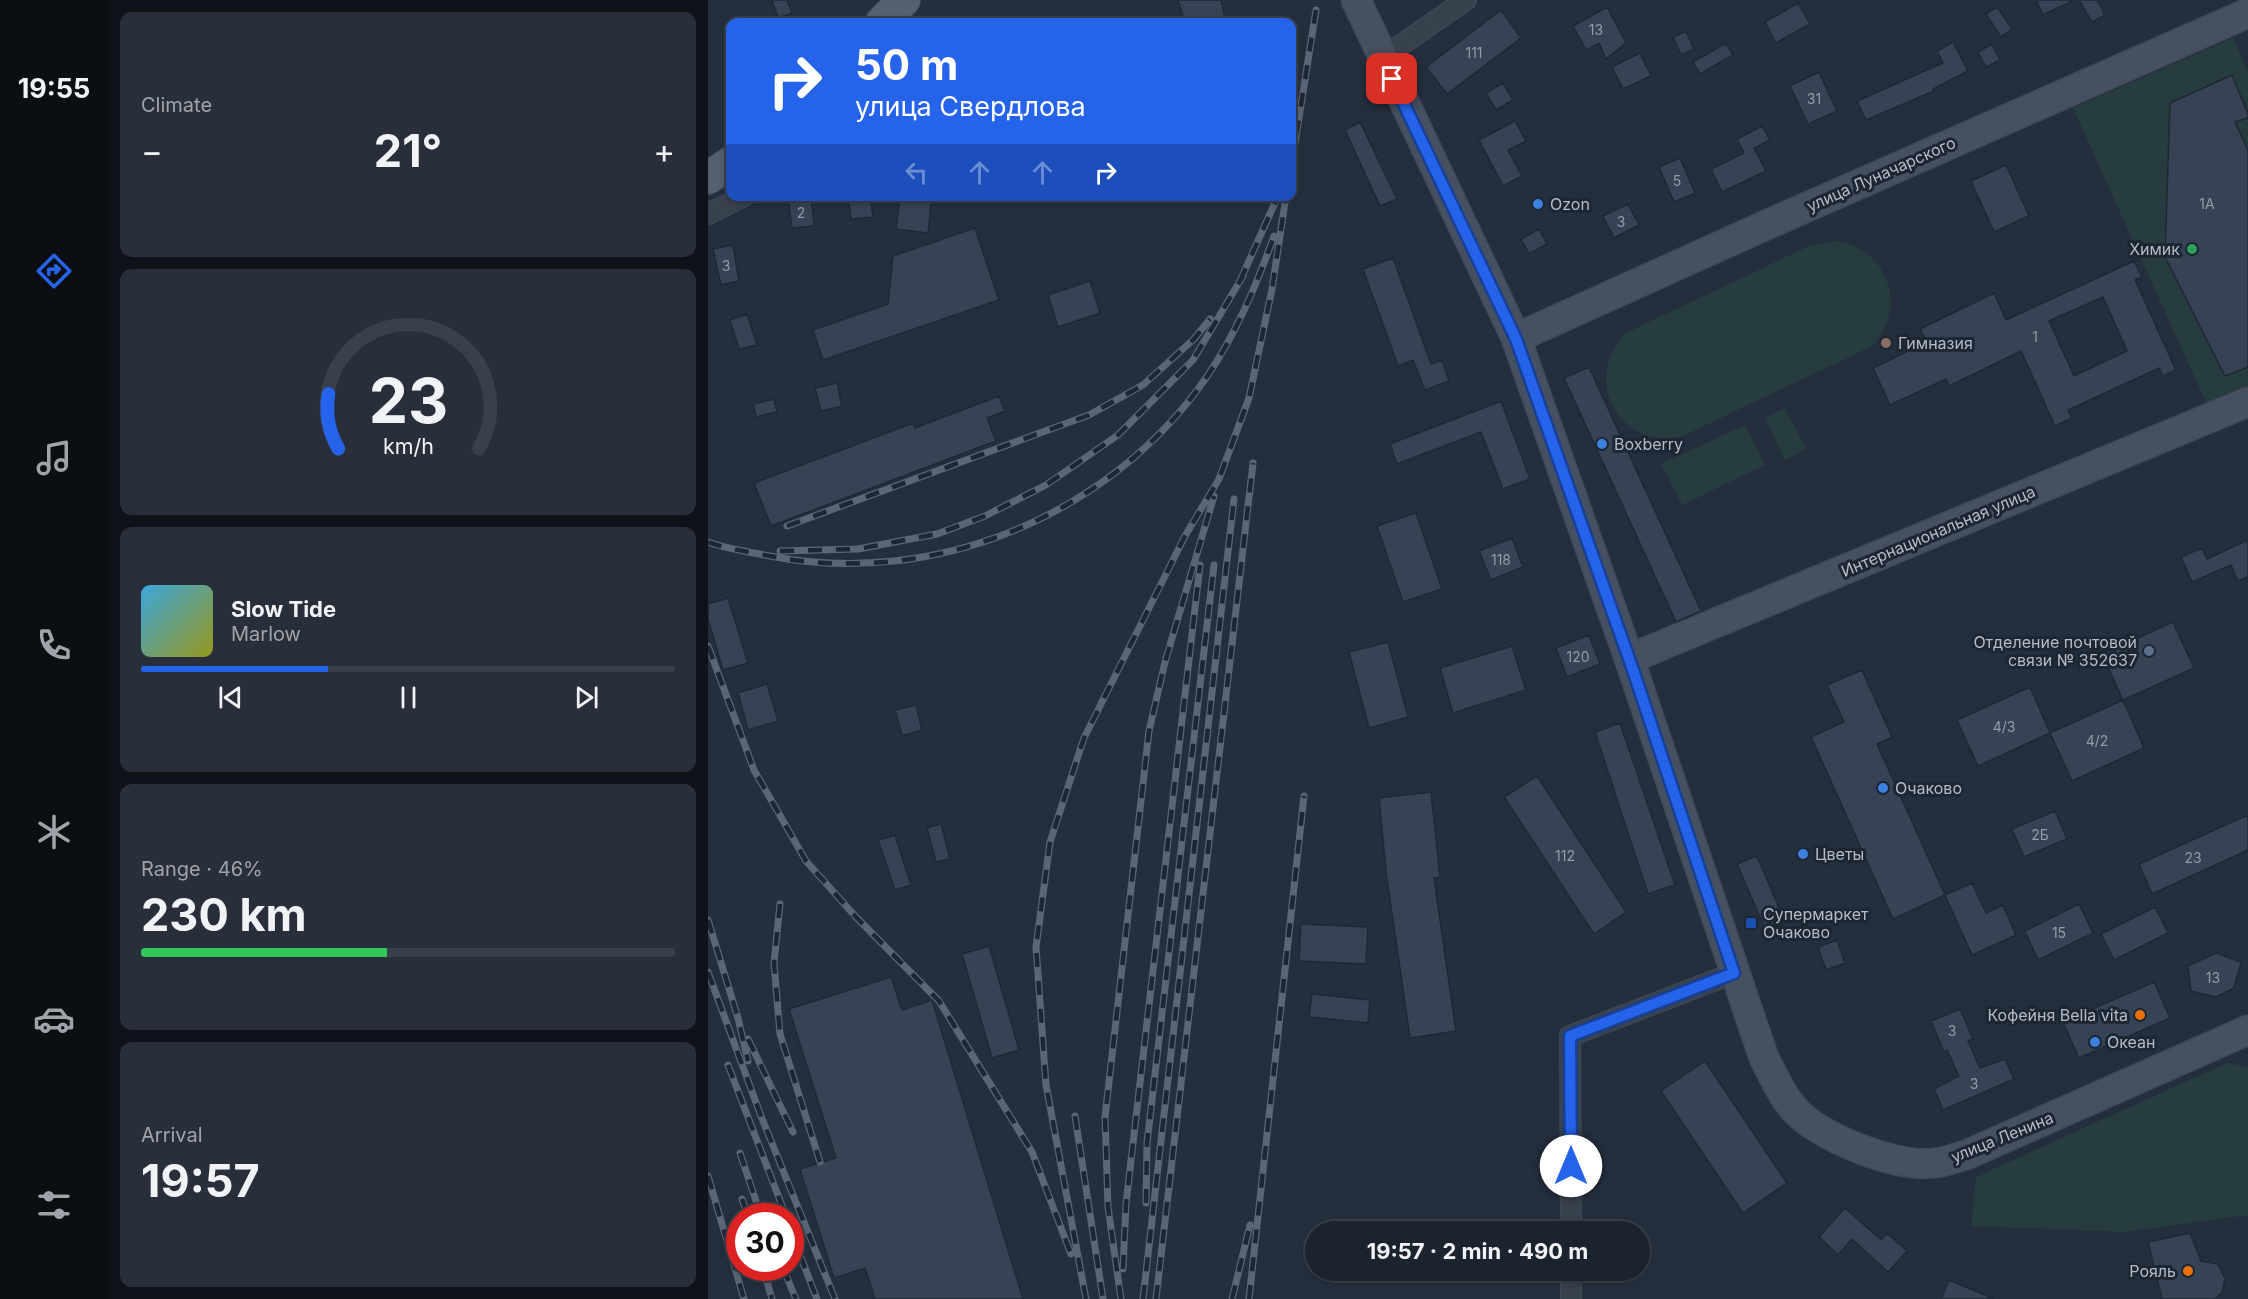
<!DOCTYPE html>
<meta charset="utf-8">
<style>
:root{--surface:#1b232e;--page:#282f3a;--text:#f1f3f6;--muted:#a0a4aa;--line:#39404a;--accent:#2563eb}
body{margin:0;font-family:Inter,sans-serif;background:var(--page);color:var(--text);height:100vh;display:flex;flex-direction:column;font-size:22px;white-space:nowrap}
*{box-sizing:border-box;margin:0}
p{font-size:20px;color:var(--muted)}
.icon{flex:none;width:33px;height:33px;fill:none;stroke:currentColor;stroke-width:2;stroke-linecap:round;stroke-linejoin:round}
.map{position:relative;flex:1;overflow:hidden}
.drawer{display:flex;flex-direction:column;gap:12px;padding:12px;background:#0f1319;width:600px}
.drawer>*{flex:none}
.hud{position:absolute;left:18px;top:18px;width:570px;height:183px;border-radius:12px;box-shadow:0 3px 9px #0003,0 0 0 2px var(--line);background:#2563eb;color:#fff;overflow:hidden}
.speed{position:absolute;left:18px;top:1203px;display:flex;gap:12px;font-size:30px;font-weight:700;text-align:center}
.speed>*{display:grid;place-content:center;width:78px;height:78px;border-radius:50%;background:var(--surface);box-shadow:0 3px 9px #0003,0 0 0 2px var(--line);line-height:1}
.speed .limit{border:9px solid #d22;background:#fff;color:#111}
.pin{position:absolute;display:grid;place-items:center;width:51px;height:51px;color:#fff;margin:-26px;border-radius:12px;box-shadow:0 3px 9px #0006}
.me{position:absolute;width:66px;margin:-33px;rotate:0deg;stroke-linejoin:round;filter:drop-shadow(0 0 4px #0008)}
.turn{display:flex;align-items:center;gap:21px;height:126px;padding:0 30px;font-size:27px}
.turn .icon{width:78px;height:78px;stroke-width:2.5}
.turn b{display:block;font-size:42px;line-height:51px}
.lanes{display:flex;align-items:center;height:57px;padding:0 30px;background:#0003;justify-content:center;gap:30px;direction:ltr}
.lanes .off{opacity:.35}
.big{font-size:45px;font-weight:700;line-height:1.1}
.drawer .card{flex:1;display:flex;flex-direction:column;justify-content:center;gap:9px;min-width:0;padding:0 21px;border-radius:12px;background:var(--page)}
.drawer .dial{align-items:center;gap:0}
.dial svg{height:156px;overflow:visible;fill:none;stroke:var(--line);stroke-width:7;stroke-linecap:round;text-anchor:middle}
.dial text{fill:var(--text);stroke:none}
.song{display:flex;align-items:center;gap:18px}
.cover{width:72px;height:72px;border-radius:9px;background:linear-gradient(135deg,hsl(200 70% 55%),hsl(60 70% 35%))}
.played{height:6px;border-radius:3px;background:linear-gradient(90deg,var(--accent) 35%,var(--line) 35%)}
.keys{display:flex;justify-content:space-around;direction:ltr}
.heat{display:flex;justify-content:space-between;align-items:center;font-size:33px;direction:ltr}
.charge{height:9px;border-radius:4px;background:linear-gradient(90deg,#34c759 46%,var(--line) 0)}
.trip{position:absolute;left:597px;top:1221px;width:345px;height:60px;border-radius:30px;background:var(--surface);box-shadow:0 3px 9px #0003,0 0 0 2px var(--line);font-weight:700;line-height:60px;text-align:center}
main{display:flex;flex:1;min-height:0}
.tab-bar{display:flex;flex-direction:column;width:108px;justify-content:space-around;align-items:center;background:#0b0e12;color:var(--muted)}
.tab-bar .icon{width:42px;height:42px}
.tab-bar .active{color:var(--accent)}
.tab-bar b{font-size:27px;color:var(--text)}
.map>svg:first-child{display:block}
.green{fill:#263c3f}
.building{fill:#364354;stroke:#1f2835;stroke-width:1.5;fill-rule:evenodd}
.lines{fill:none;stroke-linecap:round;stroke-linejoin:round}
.street-casing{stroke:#414a57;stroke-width:22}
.secondary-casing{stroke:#414a57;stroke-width:31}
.primary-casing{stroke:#414a57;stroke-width:34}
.street{stroke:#38414e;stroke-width:20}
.secondary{stroke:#465061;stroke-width:28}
.primary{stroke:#56606e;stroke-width:32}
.rail-casing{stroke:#5a6575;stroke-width:7}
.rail{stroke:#1d2633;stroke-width:4.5;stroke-dasharray:14;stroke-linecap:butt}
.route-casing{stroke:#184099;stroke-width:15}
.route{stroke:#2563eb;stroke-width:10}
.shop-dot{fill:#3f7fe0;stroke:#1d2633;stroke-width:2}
.leisure-dot{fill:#2e9e5b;stroke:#1d2633;stroke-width:2}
.education-dot{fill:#8d6e63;stroke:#1d2633;stroke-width:2}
.service-dot{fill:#5c6f8a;stroke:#1d2633;stroke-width:2}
.transit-dot{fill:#1a4fb4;stroke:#1d2633;stroke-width:2}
.food-dot{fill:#e8710a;stroke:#1d2633;stroke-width:2}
.labels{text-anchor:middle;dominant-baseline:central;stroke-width:6;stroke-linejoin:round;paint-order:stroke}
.number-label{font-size:14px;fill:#929caa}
.street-label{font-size:16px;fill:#b4bcc9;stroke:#1d2633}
.poi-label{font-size:16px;fill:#b4bcc9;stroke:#1d2633;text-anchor:start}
</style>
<main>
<nav class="tab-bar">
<b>19:55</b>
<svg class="icon active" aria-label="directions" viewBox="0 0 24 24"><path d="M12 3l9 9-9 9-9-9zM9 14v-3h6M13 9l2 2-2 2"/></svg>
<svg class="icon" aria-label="music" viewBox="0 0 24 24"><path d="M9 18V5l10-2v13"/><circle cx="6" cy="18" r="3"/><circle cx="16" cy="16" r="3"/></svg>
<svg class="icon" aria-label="phone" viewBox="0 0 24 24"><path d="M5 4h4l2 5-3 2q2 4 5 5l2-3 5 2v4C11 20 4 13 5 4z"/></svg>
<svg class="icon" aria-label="climate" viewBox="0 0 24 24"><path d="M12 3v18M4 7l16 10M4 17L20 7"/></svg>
<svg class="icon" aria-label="car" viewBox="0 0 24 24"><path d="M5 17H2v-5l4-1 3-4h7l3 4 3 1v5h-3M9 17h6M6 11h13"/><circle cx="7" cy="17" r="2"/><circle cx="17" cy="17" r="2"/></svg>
<svg class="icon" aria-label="filters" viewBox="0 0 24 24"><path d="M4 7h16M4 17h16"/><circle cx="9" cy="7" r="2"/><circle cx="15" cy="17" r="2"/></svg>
</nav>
<section class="drawer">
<div class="card"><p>Climate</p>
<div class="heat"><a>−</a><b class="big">21°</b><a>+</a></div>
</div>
<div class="card dial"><svg viewBox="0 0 100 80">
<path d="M14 69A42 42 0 1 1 86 69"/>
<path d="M14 69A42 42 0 0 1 9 41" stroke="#2563eb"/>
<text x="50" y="56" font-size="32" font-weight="700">23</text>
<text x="50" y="72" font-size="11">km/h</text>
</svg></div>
<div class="card">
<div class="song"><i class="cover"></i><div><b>Slow Tide</b><p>Marlow</p></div></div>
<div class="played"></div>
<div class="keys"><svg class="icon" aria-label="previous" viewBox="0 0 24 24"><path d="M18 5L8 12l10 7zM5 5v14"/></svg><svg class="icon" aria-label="pause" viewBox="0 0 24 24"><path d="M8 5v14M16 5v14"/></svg><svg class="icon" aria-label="next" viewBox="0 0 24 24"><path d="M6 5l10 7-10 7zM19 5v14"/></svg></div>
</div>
<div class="card"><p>Range · 46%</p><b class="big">230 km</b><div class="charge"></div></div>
<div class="card"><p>Arrival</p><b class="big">19:57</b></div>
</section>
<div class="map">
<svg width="1540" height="1299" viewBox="0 0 1540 1299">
<rect width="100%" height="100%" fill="#242f3e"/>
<path class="green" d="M1525 38 1540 72V391L1500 407 1365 108Z
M1124 241C1179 244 1203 310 1162 347L975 436C911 452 871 376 920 332L1101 246Z
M1077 408 1098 449 1077 460 1057 418Z
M1037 425 1057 465 974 505 953 464Z
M1519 1063 1540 1067V1215L1418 1232 1263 1226 1268 1177Z"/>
<path class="building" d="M64 0H79L84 13 70 18Z
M470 0H513L518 22H477Z
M1328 0H1366L1335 15Z
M1371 0H1389L1397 15 1384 22Z
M1090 3 1102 24 1068 43 1057 22Z
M899 7 918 43 898 59 891 43 878 50 865 26Z
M1289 7 1304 29 1293 37 1278 14Z
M793 10 813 38 739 94 718 67Z
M978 31 986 49 973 55 965 37Z
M1245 42 1260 71 1225 89 1226 91 1158 120 1149 101 1235 63 1229 51Z
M1018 43 1025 55 992 74 985 62Z
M1284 44 1292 60 1278 67 1270 52Z
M932 53 943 76 915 89 904 67Z
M1111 72 1129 111 1100 124 1082 86Z
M1524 75 1540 114V118L1527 122 1540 150V367L1517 376 1457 257 1462 103Z
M795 83 805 100 788 110 778 93Z
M807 121 818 141 800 150 814 176 795 186 771 140Z
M652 122 689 199 672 206 637 130Z
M1054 126 1062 140 1046 148 1058 171 1014 192 1003 169 1036 153 1029 139Z
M972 158 987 193 966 202 951 167Z
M1298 165 1321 216 1286 232 1263 181Z
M90 196H103L106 226 84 228 80 198Z
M140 196H162L165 217 143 219Z
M192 196H224L220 233 188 229Z
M920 204 931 225 906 238 895 216Z
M267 228 291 300 115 360 105 330 180 304 185 256Z
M831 229 839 244 821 254 813 239Z
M25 245 31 281 13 285 5 249Z
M685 258 723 364 734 360 741 381 717 390 705 360 690 366 655 269Z
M1426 261 1434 277 1427 280 1468 370 1455 376 1451 368 1360 410 1364 418 1347 426 1313 351 1241 386 1238 379 1182 405 1165 368 1219 342 1212 329 1286 293 1298 320ZM1395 297 1419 351 1366 376 1341 321Z
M382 281 392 313 350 327 340 295Z
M39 314 49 345 31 349 22 320Z
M881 367 993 611 968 622 856 378Z
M129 383 134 406 113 411 107 388Z
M291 396 297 411 279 418 288 441 63 526 46 483 205 423 207 428Z
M66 399 69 412 48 417 45 404Z
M793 401 822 479 795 489 773 432 689 464 682 444Z
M708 513 734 589 695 602 669 526Z
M804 538 815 567 783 580 771 551Z
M1540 540V577L1530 581 1523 565 1484 582 1473 557 1494 548 1499 559Z
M20 598 40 663 15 670 0 619V604Z
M1465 622 1486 668 1415 700 1394 654Z
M881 635 892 664 859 677 848 648Z
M680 642 700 717 661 728 641 652Z
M804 646 818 690 745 713 732 668Z
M1154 670 1184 737 1169 744 1237 895 1185 919 1103 737 1136 722 1119 685Z
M59 684 70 721 40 730 30 693Z
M1322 687 1342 733 1270 766 1249 720Z
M1415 700 1436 748 1364 781 1342 733Z
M208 705 214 730 194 736 187 710Z
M912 723 967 885 940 894 887 732Z
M829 776 918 912 886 934 796 797Z
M723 792 732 877 726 878 748 1031 702 1038 678 872 671 798Z
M1347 811 1359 839 1316 857 1304 829Z
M1540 815V850L1444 894 1431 864Z
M233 824 242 859 228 862 219 828Z
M187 835 203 885 187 890 170 840Z
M1049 856 1077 922 1058 931 1029 864Z
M1264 883 1278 913 1295 905 1308 935 1264 955 1237 895Z
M1371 904 1385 933 1330 960 1317 931Z
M1447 907 1460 933 1406 960 1393 934Z
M593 924 660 927 658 964 591 961Z
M1129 940 1137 963 1118 970 1110 947Z
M281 946 311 1050 284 1058 254 954Z
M1508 953 1533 962 1526 988 1508 997 1483 991 1480 966Z
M183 977 194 1010 224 1000 315 1299H167L157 1268 126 1278 92 1169 128 1158 81 1009Z
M1446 982 1462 1018 1371 1058 1355 1022Z
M604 994 662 1000 660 1023 601 1017Z
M1252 1009 1265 1039 1260 1041 1272 1068 1297 1059 1306 1079 1235 1110 1226 1089 1251 1076 1239 1050 1236 1052 1223 1021Z
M997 1061 1079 1183 1035 1213 953 1091Z
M1137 1208 1173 1240 1179 1233 1199 1251 1180 1272 1144 1239 1130 1255 1111 1237Z
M1482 1233 1493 1261 1510 1264 1517 1279 1514 1293 1506 1299H1454L1440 1242Z
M1241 1280 1286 1299H1233Z"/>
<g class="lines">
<defs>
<path id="street" d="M674 58 758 0
M0 214 36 196
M863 1232 862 1036 1026 973
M863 1270V1299"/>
<path id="secondary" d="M648 0 808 338 925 670 1056 1058C1067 1079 1076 1101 1093 1116 1121 1140 1189 1168 1226 1163 1237 1162 1247 1158 1258 1155L1540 1030
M808 338 1065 222 1540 13
M921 659 1540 402"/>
<path id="primary" d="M174 22 196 0
M0 178 22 163"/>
</defs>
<use href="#street" class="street-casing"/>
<use href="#secondary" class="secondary-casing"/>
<use href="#primary" class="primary-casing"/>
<use href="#street" class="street"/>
<use href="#secondary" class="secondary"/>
<use href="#primary" class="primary"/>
<defs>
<path id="rail" d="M584 162 608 10
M532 281 570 196
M79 526 381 415 435 385 486 339 502 319
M0 542C20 549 41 552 62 556 226 588 402 516 498 378 528 334 548 286 566 236
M72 551 150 549 229 534 277 516 338 485 410 435 485 360 535 276
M0 646 46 770 98 861 148 917 231 1001 324 1152 363 1254
M72 904 66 963 72 1034 112 1162
M0 920 30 1018 40 1061
M0 972 53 1116 127 1299
M40 1039 85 1132
M20 1065 78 1216
M367 1116 395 1299
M32 1153 53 1216
M0 1176 36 1299
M34 1199 40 1216
M438 1203 439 1143 506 565
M82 1229 109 1299
M55 1268 64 1299
M75 1268 88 1299
M415 1269 418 1204 492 565
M378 1299 338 1085 328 947 342 842 376 738 477 536 511 479 541 398 564 289 578 196
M413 1299 400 1207 397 1117 441 731 457 662 506 496
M435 1299 526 499
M448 1299 545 463
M524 1299 542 1225
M541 1299 596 796"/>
</defs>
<use href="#rail" class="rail-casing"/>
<use href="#rail" class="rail"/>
</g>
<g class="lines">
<defs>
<path id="route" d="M684 79 808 339 925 670 1026 973 862 1036 863 1166"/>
</defs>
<use href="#route" class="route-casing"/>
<use href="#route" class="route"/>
</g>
<g class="shop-dot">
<circle cx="830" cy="204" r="6"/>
<circle cx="894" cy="444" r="6"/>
<circle cx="1175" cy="788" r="6"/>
<circle cx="1095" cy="854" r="6"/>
<circle cx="1387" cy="1042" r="6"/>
</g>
<circle class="leisure-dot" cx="1484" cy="249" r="6"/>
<circle class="education-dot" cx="1178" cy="343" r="6"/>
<circle class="service-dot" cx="1441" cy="651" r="6"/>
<rect class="transit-dot" x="1037" y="917" width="12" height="12" rx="3"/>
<g class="food-dot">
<circle cx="1432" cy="1015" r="6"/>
<circle cx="1480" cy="1271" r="6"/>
</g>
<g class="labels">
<g class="number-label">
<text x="888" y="29">13</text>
<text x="766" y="52">111</text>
<text x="1106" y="98">31</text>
<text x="969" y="180">5</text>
<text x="1499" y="203">1А</text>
<text x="93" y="212">2</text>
<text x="913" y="221">3</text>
<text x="18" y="265">3</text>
<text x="1327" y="336">1</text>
<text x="793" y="559">118</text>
<text x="870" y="656">120</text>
<text x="1296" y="726">4/3</text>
<text x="1389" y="740">4/2</text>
<text x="1332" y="834">2Б</text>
<text x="857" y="855">112</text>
<text x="1485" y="857">23</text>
<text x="1351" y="932">15</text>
<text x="1505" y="977">13</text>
<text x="1244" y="1030">3</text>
<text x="1266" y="1083">3</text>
</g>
<g class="street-label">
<text transform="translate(1173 174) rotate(-24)">улица Луначарского</text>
<text transform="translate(1230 531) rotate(-23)">Интернациональная улица</text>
<text transform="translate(1294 1137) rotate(-22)">улица Ленина</text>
</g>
<g class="poi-label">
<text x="842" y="204">Ozon</text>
<text x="1472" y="249" text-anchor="end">Химик</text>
<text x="1190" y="343">Гимназия</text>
<text x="906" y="444">Boxberry</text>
<text x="1429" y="642" text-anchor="end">Отделение почтовой<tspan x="1429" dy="18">связи № 352637</tspan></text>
<text x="1187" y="788">Очаково</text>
<text x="1107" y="854">Цветы</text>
<text x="1055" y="914">Супермаркет<tspan x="1055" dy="18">Очаково</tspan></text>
<text x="1420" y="1015" text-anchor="end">Кофейня Bella vita</text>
<text x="1399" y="1042">Океан</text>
<text x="1468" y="1271" text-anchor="end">Рояль</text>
</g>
</g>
</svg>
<div class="speed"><div class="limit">30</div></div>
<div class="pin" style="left:684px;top:79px;background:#d93025"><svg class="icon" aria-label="arrive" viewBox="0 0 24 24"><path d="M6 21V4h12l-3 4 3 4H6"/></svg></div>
<svg class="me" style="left:863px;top:1166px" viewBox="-20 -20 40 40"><circle r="19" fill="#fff"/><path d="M0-13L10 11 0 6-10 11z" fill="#2563eb"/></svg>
<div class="trip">19:57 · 2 min · 490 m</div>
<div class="hud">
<div class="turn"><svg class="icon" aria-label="right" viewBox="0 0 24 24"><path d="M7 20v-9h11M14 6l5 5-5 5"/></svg><div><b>50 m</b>улица Свердлова</div></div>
<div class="lanes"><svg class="icon off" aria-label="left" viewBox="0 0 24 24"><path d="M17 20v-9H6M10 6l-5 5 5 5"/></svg><svg class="icon off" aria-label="ahead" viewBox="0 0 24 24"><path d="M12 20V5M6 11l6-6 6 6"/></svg><svg class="icon off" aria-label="ahead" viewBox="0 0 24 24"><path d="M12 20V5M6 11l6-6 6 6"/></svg><svg class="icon" aria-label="right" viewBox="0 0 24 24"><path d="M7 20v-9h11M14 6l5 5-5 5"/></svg></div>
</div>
</div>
</main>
